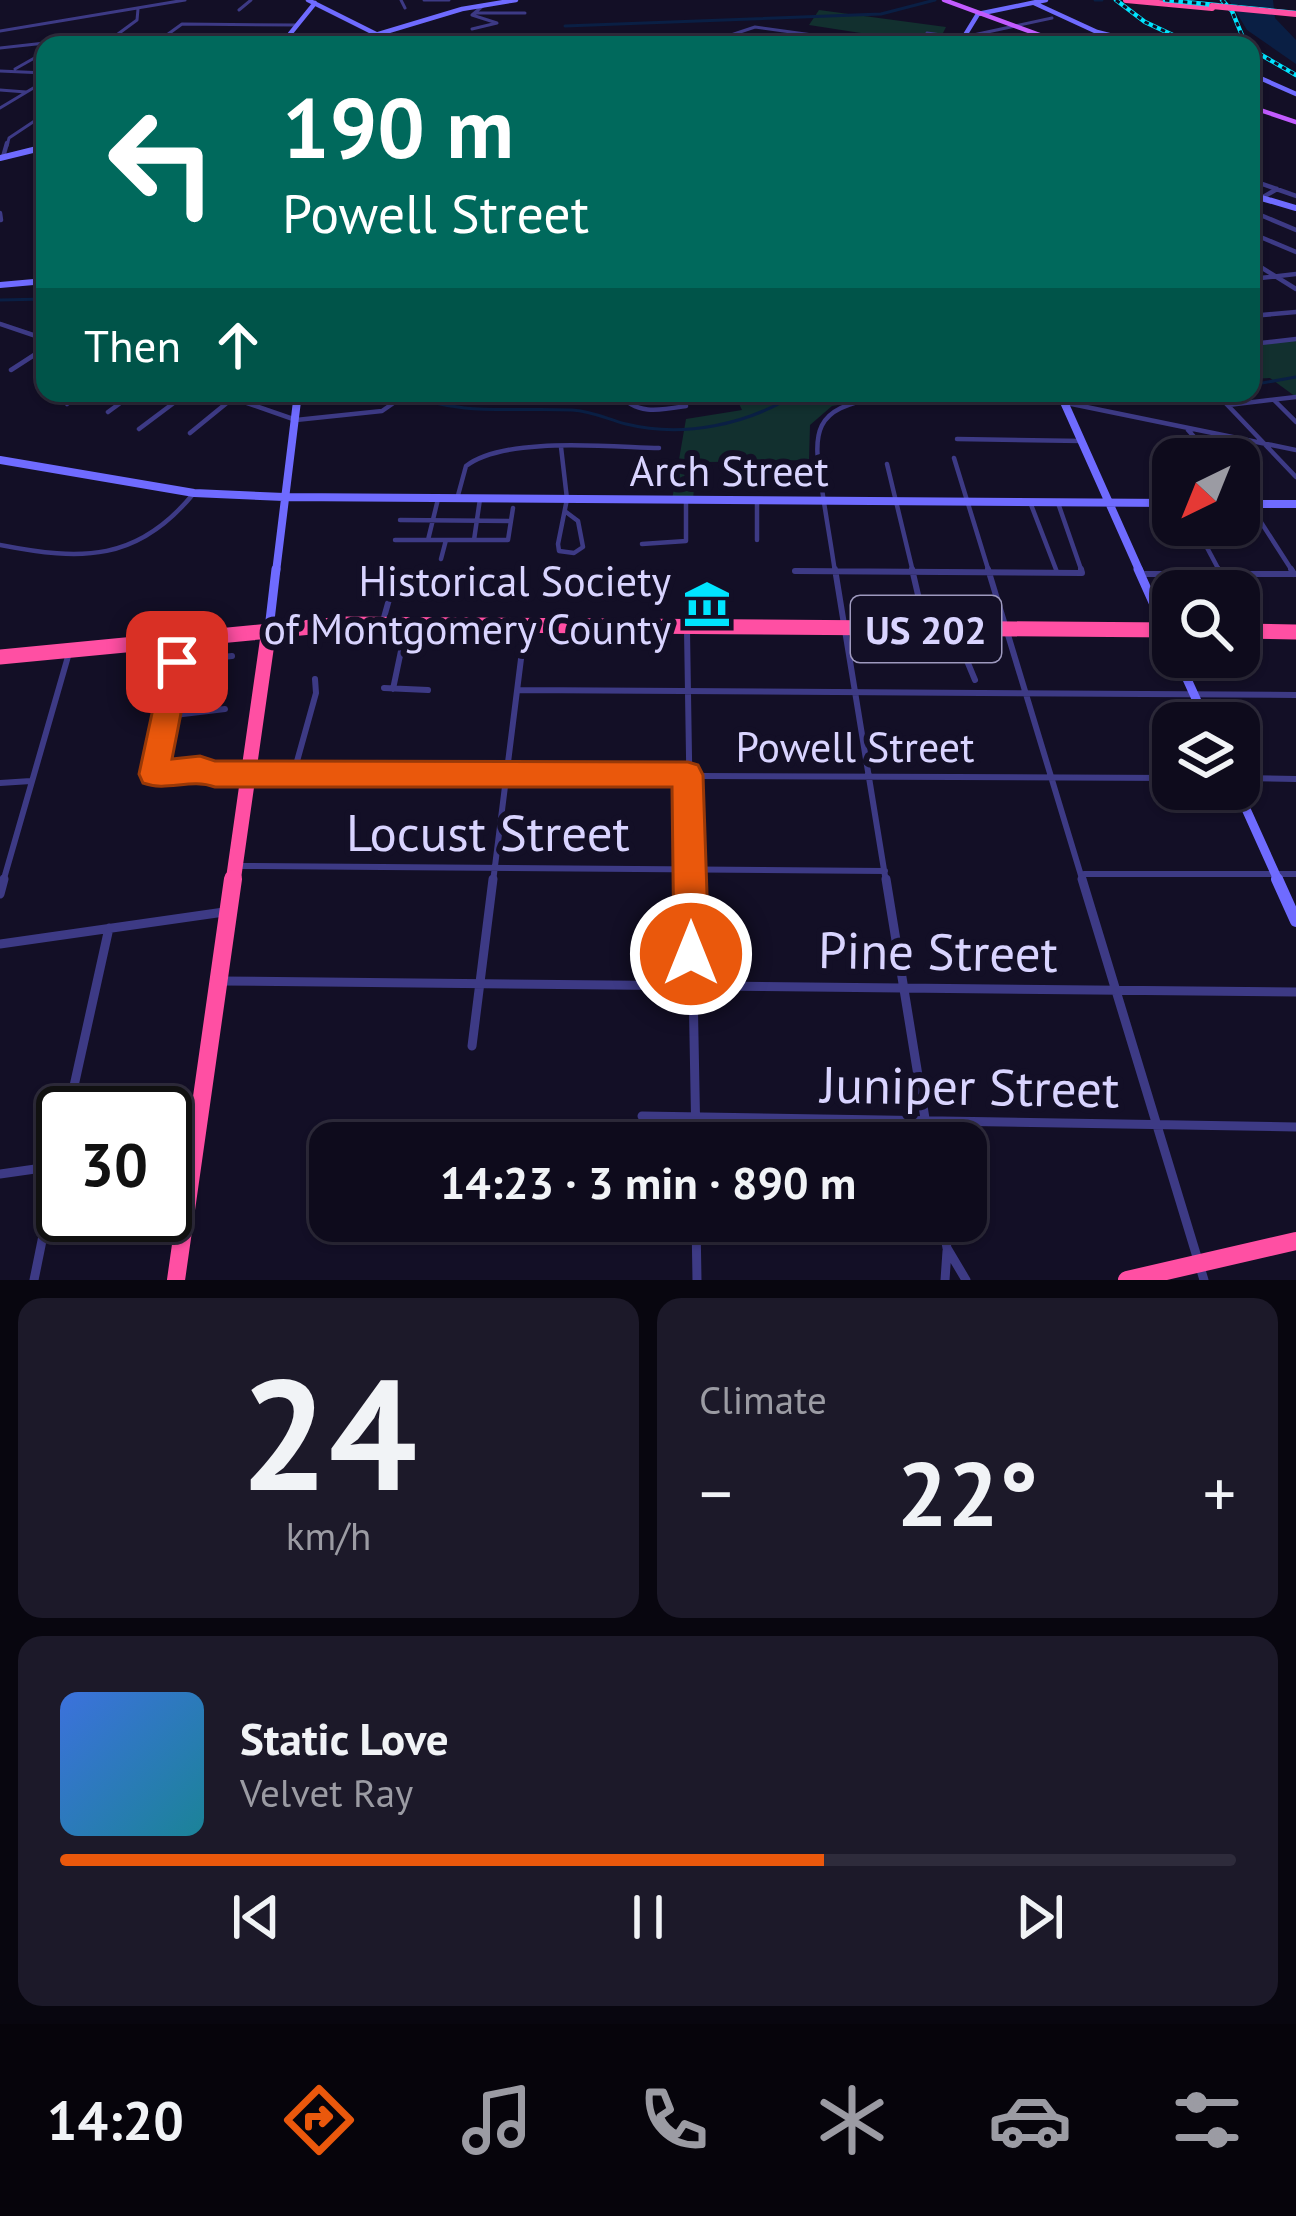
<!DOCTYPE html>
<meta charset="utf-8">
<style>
:root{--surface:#0e0b1c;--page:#1c1929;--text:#f1f3f6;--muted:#9b9ba3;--line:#2e2b3b;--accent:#ea580c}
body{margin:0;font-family:"PT Sans",sans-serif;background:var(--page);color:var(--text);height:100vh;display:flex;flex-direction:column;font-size:45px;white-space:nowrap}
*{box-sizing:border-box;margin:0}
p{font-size:39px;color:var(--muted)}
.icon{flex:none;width:66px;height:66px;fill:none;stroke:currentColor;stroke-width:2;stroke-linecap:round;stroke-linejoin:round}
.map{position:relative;height:1280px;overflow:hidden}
.panel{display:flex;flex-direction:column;gap:18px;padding:18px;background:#08060f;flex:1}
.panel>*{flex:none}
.top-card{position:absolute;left:36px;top:36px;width:1224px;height:366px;border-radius:24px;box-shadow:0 3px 9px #0004,0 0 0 3px var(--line);background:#00695c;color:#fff;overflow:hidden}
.needle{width:78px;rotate:223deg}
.tools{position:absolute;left:1152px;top:438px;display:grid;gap:24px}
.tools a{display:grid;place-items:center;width:108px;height:108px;border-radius:24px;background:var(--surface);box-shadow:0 3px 9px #0004,0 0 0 3px var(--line);font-size:60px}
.speed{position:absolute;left:36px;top:1086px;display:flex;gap:24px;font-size:60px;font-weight:700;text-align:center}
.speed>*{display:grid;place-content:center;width:156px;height:156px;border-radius:50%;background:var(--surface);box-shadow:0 3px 9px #0004,0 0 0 3px var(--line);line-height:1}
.speed .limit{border:6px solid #111;border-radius:18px;background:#fff;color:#111}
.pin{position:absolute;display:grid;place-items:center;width:102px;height:102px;color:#fff;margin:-51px;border-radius:24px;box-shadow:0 6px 18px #0006}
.me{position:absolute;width:132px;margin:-66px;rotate:0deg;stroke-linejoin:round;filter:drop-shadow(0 0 9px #0008)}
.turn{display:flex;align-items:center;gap:42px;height:252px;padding:0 48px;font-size:54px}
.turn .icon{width:156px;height:156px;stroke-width:2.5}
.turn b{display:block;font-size:84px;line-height:102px}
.then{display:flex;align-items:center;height:114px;padding:0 48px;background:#0003;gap:24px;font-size:45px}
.big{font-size:90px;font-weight:600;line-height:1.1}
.panel .tile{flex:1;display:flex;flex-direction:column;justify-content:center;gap:18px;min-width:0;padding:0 42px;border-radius:24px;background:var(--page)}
.panel .dial{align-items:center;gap:0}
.dial b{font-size:156px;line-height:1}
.song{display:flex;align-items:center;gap:36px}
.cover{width:144px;height:144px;border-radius:18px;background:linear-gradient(135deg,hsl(220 70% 55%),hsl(190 70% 35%))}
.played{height:12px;border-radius:6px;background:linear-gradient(90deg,var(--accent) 65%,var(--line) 65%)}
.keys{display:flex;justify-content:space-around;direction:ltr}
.heat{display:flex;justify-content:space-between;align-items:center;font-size:66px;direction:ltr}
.panel .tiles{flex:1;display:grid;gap:18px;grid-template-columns:1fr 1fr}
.tile:last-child{grid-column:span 2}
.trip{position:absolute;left:309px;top:1122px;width:678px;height:120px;border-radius:24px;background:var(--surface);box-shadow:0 3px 9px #0004,0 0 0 3px var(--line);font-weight:600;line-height:120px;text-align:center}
.dock{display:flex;height:192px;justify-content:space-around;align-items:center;background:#06040b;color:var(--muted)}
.dock .icon{width:84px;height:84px}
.dock .selected{color:var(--accent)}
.dock b{font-size:54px;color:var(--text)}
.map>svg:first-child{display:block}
.green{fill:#12302f}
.water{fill:#0a1f44}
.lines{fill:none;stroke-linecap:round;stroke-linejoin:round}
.stream{stroke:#0a1f44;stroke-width:3}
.street-far3{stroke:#3d3a85;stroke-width:3}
.street-far2{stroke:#3d3a85;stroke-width:4.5}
.street-far1{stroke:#3d3a85;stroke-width:6}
.street{stroke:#3d3a85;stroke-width:9}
.secondary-far4{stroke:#6f6bff;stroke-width:4.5}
.secondary-far3{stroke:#6f6bff;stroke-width:6}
.secondary-far2{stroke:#6f6bff;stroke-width:8}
.secondary-far1{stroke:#6f6bff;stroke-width:9}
.secondary{stroke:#6f6bff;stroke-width:12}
.primary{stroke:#c25bff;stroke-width:4.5}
.highway-far2{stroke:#ff4fa3;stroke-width:6}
.highway-far1{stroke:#ff4fa3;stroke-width:15}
.highway{stroke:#ff4fa3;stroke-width:18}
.rail-casing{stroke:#00e5ff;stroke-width:4.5}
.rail{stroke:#130f26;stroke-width:3;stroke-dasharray:4.5;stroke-linecap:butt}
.highway-bridge{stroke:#ff4fa3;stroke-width:6}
.route{fill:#ea580c;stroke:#983908;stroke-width:3}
.labels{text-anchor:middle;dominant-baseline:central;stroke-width:12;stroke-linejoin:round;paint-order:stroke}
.shield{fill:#130f26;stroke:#9e99be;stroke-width:3}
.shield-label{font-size:39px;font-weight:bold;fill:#d9d4ff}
.street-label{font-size:42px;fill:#d9d4ff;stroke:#130f26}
.poi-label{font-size:42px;fill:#d9d4ff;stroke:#130f26;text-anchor:end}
.near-street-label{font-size:51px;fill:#d9d4ff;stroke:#130f26}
</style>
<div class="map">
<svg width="1296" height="1280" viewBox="0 0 1296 1280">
<rect width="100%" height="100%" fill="#130f26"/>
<path class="green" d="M819 10 946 27 942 35 927 33 919 42 809 25Z
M1296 338V397L1270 378 1251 379V354L1257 353 1251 346Z
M734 393H910L832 406 810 425 809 460 710 462 711 477H695L693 500H672L686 419 742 410Z"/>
<path class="water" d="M1229 0H1273L1275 18 1296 40V64L1247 30Z"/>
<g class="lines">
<path class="stream" d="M1095 0H1102
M565 26 881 14 935 0
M0 300 45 299
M1251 385 1296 377
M405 393C461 417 513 407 572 410 592 411 607 419 626 424 683 438 748 425 797 393
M1140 393H1160"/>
<path class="street-far3" d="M401 0 405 8
M424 0H449
M239 10 251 0
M476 13H525
M472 29 497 23 472 15 484 5
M0 31 185 0
M927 33 963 38
M288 36H317
M964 37 1052 18
M713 39 739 45
M165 40 233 45
M103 45 137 20 138 9
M153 45 182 24 297 25
M531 45 631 40 650 45
M701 45 755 27 885 45
M1004 45 1050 38
M0 48 117 35
M15 69 45 52
M0 71 45 73
M0 90 26 92
M0 108 45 81
M7 146 9 138 45 114"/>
<path class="street-far2" d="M3 157 7 143
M1251 180 1296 196
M1251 204 1277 189
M1251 211 1296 230
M0 213 1 220
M1251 233 1296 252
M1251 261 1296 289
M1251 279 1296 274
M1251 316 1296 312
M0 324 45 339
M1251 344 1296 339
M11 370 45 348
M39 386 45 383
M218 393 296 420 382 411 395 402
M619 393C635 416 662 410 686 406L681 393
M1018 393 1296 450
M1216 393 1296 477
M1274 400 1296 422
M67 404 82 393
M1228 405 1296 397
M108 412 134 393
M139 429 187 393
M1188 430 1214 459
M190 433 239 393
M957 439 1082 441
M561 447 567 499 558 544 559 551 574 553 583 547 578 521 566 512
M954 458 989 572
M887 464 913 572
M1239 488 1293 572
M457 499 466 466C505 436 610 447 659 448
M757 500V540
M1030 502 1057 572
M1058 503 1082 572
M400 520 510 521
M1195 525 1220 572
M395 540H508L513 508
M428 540 438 499
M474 540 480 499
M642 544 686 541V500
M0 545C82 561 138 562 194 493
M441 559 446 540
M795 571 963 572
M835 572C831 544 826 517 822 489 812 431 813 408 878 398"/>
<path class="street-far1" d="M835 569 886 882
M912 569 925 625
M988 569 1083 882
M1218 569 1221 574
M1291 569 1294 574
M795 571 1082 573 1081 569
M1141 574H1296
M383 621 395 578
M687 630 691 882
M955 632 975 680
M173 644 177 662 154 774 200 768 215 774 1173 778
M940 651 988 652
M177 662 232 656
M384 688 428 690
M393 689 406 627
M518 690 1296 695
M166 716 225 709
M294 772 316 693 315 679
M1239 778 1296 779
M0 783 31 781
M240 866 885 871
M1084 874H1296
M3 882 69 653
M493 882 525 627"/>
<path class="street" d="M691 879 696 1143
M886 879 929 1143
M1082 879 1204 1280
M0 894 4 879
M0 944 224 912
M220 981 1296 992
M472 1046 493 879
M68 1113 109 928
M642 1116 1296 1127
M165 1146 192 1141
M0 1174 63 1165
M696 1221 697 1280
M942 1221 947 1248 966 1280
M34 1280 63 1137
M945 1280 947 1251"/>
<path class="secondary-far4" d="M308 0 398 45
M1034 3 1097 32 1148 45
M281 45 315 3
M342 45 462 9 516 0
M959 45 978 14 1046 0
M1251 74 1296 94"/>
<path class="secondary-far3" d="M0 158 45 147
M1251 195 1296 208
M0 285 45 281"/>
<path class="secondary-far2" d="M1060 393 1140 572
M0 460 194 493 284 497 1173 503
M1239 504H1296
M276 572 298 393"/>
<path class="secondary-far1" d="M1138 569 1173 647
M269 629 276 569
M1177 657 1207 723
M1237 789 1279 882"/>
<path class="secondary" d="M1277 879 1296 921"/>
<path class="primary" d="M944 0 1067 45
M1251 107 1296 122"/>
<path class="highway-far2" d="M1126 0 1212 8"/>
<path class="highway-far1" d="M1239 631 1296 632
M0 657 343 624 1173 630
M233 882 269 629"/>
<path class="highway" d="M176 1280 233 879
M1127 1280 1296 1241"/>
<defs>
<path id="rail" d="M1116 0 1145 22 1194 45
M1165 0 1296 13
M1222 0 1232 11 1246 45
M1251 49 1296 75"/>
</defs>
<use href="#rail" class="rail-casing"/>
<use href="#rail" class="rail"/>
<path class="highway-bridge" d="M1212 6 1296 14"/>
</g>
<path class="route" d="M177 651 191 662 172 759 200 756 215 761 688 762 698 765 703 775 709 954 704 966 691 971 679 966 674 954 672 787H215C190 778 167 792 143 783L139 774 163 662Z"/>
<defs>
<symbol id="museum-bare" viewBox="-9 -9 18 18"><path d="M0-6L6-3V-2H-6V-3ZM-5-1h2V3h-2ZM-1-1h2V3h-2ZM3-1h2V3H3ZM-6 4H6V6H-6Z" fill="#00e5ff" stroke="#130f26" stroke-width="2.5" paint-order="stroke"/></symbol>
</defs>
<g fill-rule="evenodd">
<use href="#museum-bare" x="674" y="571" width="66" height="66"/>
</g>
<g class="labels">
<rect class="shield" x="851" y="596" width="150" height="66" rx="9"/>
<g class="shield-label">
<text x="926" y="629">US 202</text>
</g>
<g class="street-label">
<text x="729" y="470">Arch Street</text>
<text x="855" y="746">Powell Street</text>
</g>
<g class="poi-label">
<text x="671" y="580">Historical Society<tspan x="671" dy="48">of Montgomery County</tspan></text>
</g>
<g class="near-street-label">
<text x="488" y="832">Locust Street</text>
<text transform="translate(938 951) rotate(1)">Pine Street</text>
<text transform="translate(970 1086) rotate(1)">Juniper Street</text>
</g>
</g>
</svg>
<div class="tools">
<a><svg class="needle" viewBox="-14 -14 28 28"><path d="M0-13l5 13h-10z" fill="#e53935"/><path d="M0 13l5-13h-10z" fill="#9b9ba3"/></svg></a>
<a><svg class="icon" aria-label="search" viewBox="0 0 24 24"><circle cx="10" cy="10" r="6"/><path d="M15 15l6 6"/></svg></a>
<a><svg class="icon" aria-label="layers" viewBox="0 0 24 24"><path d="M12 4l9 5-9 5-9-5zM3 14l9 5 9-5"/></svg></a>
</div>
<div class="speed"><div class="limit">30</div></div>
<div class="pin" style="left:177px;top:662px;background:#d93025"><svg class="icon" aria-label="arrive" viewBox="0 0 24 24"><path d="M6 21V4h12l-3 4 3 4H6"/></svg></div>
<svg class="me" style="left:691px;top:954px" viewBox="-20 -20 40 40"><circle r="17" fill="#ea580c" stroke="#fff" stroke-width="3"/><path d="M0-11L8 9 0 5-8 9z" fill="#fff"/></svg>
<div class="trip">14:23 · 3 min · 890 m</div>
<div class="top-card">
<div class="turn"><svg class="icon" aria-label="left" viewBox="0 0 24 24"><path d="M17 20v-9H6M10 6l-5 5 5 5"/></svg><div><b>190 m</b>Powell Street</div></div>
<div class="then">Then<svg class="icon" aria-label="ahead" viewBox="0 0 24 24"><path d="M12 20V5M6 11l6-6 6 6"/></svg></div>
</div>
</div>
<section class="panel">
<div class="tiles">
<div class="tile dial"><b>24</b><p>km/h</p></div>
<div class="tile"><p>Climate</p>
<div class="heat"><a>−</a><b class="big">22°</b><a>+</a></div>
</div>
<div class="tile">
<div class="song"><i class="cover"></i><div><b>Static Love</b><p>Velvet Ray</p></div></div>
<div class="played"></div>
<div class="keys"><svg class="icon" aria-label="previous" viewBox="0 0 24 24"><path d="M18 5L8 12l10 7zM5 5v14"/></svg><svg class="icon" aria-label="pause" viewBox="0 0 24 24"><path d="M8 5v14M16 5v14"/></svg><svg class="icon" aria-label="next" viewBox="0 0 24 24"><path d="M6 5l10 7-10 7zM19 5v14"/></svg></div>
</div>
</div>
</section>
<nav class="dock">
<b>14:20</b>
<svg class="icon selected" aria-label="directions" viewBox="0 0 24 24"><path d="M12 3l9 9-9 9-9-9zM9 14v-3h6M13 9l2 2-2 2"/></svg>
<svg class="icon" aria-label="music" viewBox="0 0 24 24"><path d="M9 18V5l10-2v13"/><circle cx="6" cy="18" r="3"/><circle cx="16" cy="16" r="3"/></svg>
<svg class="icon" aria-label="phone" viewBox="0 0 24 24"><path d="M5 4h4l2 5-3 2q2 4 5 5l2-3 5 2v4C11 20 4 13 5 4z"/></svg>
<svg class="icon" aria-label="climate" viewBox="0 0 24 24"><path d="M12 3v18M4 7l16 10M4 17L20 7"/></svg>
<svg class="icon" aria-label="car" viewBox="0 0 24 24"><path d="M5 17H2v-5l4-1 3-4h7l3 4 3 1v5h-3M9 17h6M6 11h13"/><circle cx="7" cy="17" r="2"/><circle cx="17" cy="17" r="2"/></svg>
<svg class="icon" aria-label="filters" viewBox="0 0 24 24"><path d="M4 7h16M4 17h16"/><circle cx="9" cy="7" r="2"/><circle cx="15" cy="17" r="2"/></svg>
</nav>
